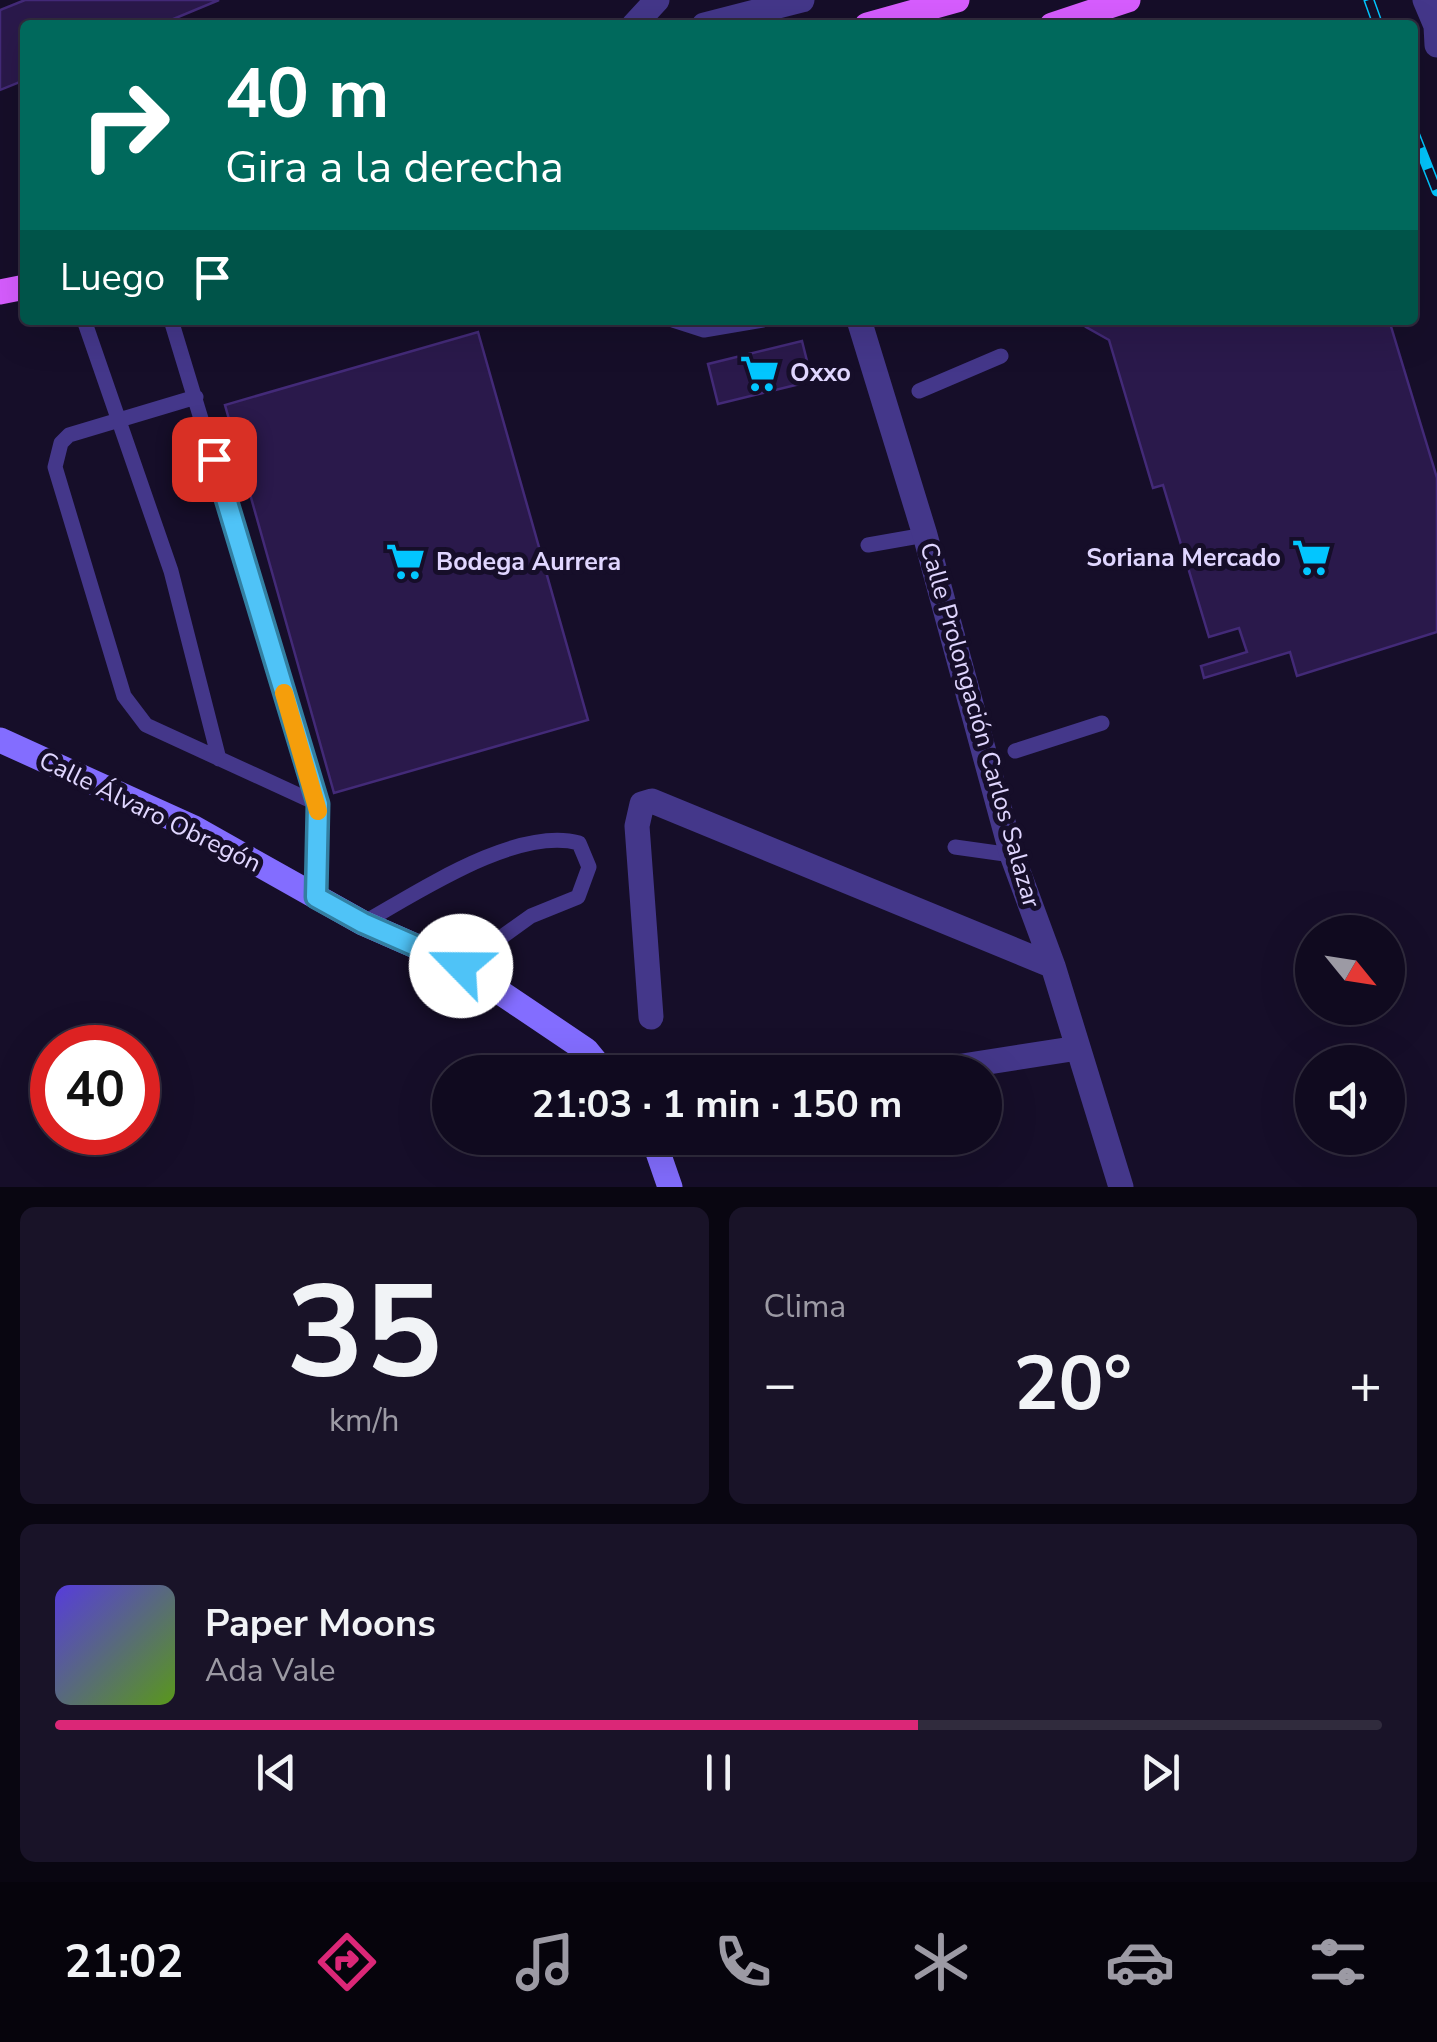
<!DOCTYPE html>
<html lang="es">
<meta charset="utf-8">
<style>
:root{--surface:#100a1f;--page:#191328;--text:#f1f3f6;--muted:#9c9aa4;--line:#302b3d;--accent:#db2777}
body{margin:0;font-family:"Nunito Sans",sans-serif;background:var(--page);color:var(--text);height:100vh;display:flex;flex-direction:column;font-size:38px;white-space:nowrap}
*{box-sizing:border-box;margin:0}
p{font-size:32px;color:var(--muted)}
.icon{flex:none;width:55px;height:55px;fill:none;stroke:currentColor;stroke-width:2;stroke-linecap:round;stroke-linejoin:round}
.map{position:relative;height:1187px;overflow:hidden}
.details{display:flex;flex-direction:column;gap:20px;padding:20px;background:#090611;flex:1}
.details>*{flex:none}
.banner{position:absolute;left:20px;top:20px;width:1398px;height:305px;border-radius:10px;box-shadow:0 10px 40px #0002,0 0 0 2px var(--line);background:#00695c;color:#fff;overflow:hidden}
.needle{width:65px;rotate:120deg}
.buttons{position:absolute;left:1295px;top:915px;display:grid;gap:20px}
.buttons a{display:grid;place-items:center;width:110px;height:110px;border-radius:50%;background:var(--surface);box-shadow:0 10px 40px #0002,0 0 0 2px var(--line);font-size:50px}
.speed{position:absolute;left:30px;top:1025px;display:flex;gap:20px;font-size:50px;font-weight:700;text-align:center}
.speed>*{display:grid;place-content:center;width:130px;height:130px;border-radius:50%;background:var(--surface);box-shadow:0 10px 40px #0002,0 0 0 2px var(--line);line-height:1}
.speed .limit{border:15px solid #d22;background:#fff;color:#111}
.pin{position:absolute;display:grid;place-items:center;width:85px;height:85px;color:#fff;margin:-42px;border-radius:20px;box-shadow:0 5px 15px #0006}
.me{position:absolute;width:110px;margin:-55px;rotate:293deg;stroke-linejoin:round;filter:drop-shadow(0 0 8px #0008)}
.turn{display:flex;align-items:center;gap:35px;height:210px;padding:0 40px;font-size:45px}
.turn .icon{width:130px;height:130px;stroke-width:2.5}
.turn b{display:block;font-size:70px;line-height:85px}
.then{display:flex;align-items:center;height:95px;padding:0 40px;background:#0003;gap:20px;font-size:38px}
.big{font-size:75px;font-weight:700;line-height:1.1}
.details .card{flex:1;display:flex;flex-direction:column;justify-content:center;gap:15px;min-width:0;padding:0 35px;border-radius:15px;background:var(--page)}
.details .dial{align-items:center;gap:0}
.dial b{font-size:130px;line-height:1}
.song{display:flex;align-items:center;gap:30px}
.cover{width:120px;height:120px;border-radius:15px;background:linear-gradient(135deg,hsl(250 70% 55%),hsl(90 70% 35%))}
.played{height:10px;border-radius:5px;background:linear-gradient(90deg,var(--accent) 65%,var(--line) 65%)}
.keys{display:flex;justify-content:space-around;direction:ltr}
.heat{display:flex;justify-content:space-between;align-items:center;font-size:55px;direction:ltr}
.details .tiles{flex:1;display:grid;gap:20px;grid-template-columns:1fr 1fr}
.card:last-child{grid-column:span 2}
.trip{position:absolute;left:432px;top:1055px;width:570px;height:100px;border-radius:50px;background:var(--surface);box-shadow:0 10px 40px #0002,0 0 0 2px var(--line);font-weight:700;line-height:100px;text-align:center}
.tab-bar{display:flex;height:160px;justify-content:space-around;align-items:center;background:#06040c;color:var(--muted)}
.tab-bar .icon{width:70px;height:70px}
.tab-bar .active{color:var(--accent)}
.tab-bar b{font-size:45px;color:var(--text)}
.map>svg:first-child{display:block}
.building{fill:#2a194b;stroke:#432a78;stroke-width:2.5}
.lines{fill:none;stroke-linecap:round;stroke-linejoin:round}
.lane{stroke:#44378a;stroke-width:15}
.street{stroke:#44378a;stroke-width:25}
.secondary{stroke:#836dff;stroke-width:25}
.primary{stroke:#d75dff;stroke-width:25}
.rail-casing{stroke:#02c6ff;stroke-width:11}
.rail{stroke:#160e29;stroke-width:8;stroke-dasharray:22;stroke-linecap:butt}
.route-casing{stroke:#337fa1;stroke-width:25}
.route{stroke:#4fc3f7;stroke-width:18}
.slow{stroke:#f59e0b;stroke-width:18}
.labels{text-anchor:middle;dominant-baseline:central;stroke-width:10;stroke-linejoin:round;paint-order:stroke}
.poi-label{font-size:25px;font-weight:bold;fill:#e0d6ff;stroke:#160e29;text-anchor:start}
.street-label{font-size:25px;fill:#e0d6ff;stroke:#160e29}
</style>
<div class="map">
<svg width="1437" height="1187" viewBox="0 0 1437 1187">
<rect width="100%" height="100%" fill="#160e29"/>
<path class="building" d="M25 0H219L159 25H25V80L0 90V10Z
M1090 320H1389L1437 478V632L1297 676 1290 652 1204 678 1201 666 1247 652 1239 628 1209 637 1163 485 1153 488 1109 340 1086 327Z
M478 332 588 720 334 793 225 405Z
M802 341 812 381 718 404 708 364Z"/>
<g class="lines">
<path class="lane" d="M84 320 171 571 219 759
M171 320 318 804 316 897
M673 320 704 330 763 320
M919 391 1001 356
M196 397 69 435 61 443 55 467 124 696 146 725 318 804
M868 545 925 535
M1015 751 1102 723
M955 847 1012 855
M363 923C417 893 516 826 579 843L589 867 578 897 531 916 461 966"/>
<path class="street" d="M1425 0 1436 26 1437 45
M634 25 657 0
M704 25 802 0
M859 320 925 535 1012 855 1053 966 1121 1187
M651 1017 637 826 642 804 652 801 1053 966
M924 1072 1078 1048"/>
<path class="secondary" d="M0 740 194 828 363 923 461 966 586 1050 604 1072
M653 1138 670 1187"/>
<path class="primary" d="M867 25 957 0
M1052 25 1128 0
M0 292 25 287"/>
<defs>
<path id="rail" d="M1369 0 1378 25
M1412 128 1437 191"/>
</defs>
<use href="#rail" class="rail-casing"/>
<use href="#rail" class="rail"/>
</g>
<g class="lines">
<defs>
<path id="route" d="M214 459 318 804 316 897 363 923 461 966"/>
</defs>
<use href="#route" class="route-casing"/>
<use href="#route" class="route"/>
<path class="slow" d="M284 693 318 811"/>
</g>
<defs>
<symbol id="supermarket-bare" viewBox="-9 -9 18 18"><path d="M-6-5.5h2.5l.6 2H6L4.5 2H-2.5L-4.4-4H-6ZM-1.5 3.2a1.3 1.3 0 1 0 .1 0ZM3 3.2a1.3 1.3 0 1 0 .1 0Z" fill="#02c6ff" stroke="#160e29" stroke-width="2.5" paint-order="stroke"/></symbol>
</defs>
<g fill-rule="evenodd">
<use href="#supermarket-bare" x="732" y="346" width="55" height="55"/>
<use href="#supermarket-bare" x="1284" y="530" width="55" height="55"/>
<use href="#supermarket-bare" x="378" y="534" width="55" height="55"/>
</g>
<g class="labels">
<g class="poi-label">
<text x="790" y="373">Oxxo</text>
<text x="1281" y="558" text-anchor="end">Soriana Mercado</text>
<text x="436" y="562">Bodega Aurrera</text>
</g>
<g class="street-label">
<text transform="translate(980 725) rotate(74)">Calle Prolongación Carlos Salazar</text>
<text transform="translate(150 812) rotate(26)">Calle Álvaro Obregón</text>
</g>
</g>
</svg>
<div class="buttons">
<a><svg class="needle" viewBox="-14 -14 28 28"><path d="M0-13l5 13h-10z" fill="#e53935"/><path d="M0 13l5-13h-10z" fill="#9c9aa4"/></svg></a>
<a><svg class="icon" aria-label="sound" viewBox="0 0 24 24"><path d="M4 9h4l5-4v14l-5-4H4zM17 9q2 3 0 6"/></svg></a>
</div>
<div class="speed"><div class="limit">40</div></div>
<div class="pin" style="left:214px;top:459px;background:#d93025"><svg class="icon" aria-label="arrive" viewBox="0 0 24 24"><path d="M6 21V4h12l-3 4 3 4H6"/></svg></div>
<svg class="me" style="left:461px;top:966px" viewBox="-20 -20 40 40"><circle r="19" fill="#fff"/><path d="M0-13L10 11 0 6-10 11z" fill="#4fc3f7"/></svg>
<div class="trip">21:03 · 1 min · 150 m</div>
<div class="banner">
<div class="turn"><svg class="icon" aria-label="right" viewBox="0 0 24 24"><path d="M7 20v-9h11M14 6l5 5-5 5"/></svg><div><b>40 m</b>Gira a la derecha</div></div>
<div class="then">Luego<svg class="icon" aria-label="arrive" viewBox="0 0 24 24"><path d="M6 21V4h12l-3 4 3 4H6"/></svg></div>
</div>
</div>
<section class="details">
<div class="tiles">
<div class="card dial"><b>35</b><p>km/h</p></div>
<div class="card"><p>Clima</p>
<div class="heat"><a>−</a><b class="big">20°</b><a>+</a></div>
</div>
<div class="card">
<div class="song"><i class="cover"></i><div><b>Paper Moons</b><p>Ada Vale</p></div></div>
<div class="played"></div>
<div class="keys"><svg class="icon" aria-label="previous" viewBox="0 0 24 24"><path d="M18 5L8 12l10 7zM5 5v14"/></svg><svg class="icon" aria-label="pause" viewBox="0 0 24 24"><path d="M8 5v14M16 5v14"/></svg><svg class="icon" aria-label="next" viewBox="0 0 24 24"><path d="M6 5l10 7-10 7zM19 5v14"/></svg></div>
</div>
</div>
</section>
<nav class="tab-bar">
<b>21:02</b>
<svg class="icon active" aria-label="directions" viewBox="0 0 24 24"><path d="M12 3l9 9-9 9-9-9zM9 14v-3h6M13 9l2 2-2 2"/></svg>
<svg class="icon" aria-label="music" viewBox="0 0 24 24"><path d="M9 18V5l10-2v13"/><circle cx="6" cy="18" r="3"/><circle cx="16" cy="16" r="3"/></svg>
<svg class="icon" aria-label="phone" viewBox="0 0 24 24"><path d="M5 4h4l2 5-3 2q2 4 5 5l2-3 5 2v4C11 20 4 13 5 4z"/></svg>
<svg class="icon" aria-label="climate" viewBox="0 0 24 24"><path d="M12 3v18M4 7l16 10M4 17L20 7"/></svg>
<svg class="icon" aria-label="car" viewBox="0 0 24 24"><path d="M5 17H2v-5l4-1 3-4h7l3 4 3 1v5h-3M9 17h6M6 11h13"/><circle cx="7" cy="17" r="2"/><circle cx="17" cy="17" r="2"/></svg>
<svg class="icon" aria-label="filters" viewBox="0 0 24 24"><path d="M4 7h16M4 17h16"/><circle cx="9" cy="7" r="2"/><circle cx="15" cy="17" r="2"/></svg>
</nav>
